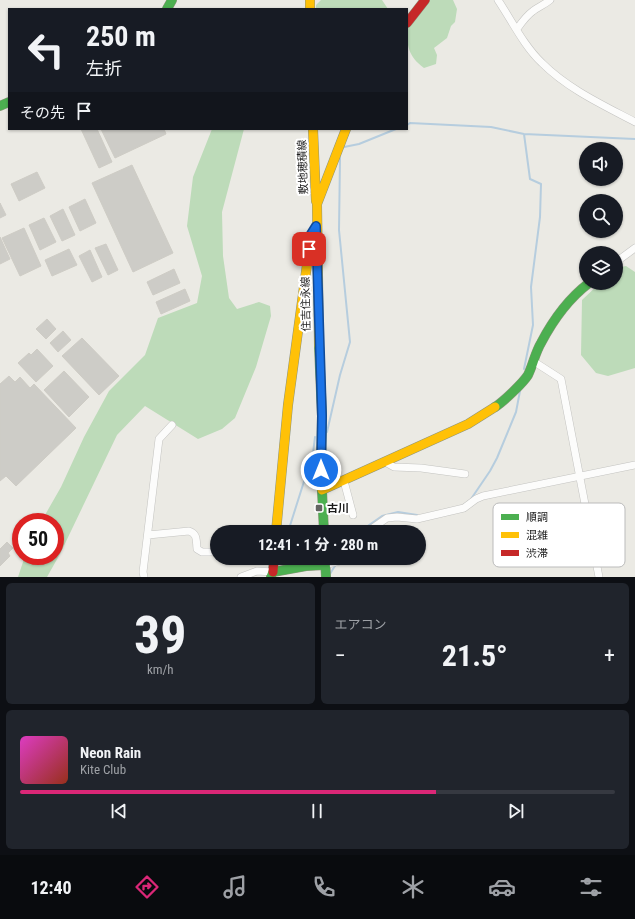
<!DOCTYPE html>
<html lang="ja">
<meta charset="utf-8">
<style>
:root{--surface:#171b24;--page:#20242c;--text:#f1f3f6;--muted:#9ea1a6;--line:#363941;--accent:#db2777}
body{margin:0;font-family:"Roboto Condensed","Noto Sans JP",sans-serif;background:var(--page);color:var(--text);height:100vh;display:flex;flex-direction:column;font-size:15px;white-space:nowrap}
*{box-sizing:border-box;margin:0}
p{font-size:13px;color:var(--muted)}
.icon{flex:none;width:22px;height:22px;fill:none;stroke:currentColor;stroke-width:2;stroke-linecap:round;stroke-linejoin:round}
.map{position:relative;height:577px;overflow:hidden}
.sheet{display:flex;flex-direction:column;gap:6px;padding:6px;background:#0d0f14;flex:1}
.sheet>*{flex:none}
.top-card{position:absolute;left:8px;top:8px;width:400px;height:122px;border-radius:0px;box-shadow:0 1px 3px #0004;background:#171b24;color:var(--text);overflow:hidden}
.tools{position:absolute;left:579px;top:142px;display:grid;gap:8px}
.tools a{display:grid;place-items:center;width:44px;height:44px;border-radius:50%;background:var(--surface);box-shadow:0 1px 3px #0004;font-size:20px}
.speed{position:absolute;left:12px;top:513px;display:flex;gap:8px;font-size:20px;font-weight:700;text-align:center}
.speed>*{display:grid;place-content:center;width:52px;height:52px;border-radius:50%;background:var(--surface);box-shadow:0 1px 3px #0004;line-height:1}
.speed .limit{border:6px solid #d22;background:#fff;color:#111}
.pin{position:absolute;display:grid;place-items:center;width:34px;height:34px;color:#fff;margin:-17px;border-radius:8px;box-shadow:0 2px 6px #0006}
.me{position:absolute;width:44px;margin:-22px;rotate:0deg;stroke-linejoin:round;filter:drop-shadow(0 0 3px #0008)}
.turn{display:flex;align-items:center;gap:14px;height:84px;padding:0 12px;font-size:18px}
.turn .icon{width:52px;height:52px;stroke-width:2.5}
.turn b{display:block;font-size:28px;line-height:34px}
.then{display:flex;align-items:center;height:38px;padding:0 12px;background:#0003;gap:8px;font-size:15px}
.big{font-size:30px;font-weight:700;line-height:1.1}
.sheet .card{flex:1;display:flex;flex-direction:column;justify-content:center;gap:6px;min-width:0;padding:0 14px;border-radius:6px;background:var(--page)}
.sheet .dial{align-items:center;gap:0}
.dial b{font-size:52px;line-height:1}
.song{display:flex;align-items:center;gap:12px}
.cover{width:48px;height:48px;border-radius:6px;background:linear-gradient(135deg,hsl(310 70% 55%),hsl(10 70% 35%))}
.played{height:4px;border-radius:2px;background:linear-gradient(90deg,var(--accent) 70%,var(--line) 70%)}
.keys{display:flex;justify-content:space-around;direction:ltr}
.heat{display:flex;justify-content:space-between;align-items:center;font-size:22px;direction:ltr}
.sheet .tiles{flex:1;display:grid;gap:6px;grid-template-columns:1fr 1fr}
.card:last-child{grid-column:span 2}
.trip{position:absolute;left:210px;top:525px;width:216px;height:40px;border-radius:20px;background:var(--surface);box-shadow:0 1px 3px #0004;font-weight:700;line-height:40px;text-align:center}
.tab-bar{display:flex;height:64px;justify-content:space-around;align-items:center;background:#090b0e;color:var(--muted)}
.tab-bar .icon{width:28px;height:28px}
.tab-bar .current{color:var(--accent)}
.tab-bar b{font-size:18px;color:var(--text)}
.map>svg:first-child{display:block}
.forest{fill:#bddbb9}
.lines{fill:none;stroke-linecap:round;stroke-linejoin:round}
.stream{stroke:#b6cdde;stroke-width:2}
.building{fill:#cdccc7;stroke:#ceccc5}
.street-casing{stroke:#c3c3c0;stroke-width:8}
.fast-casing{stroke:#8d947c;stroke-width:10}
.slow-casing{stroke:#8d947c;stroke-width:10}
.jam-casing{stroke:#8d947c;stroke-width:10}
.street{stroke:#fcfcfb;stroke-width:7}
.fast{stroke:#4caf50;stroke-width:9}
.slow{stroke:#ffc107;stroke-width:9}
.jam{stroke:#c62828;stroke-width:9}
.route-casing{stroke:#114b97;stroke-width:10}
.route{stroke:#1a73e8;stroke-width:7}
.poi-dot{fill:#646462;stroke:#fff;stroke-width:1.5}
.labels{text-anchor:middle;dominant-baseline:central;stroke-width:4;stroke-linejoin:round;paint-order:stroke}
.street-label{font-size:11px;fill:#1c1c1c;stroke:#fff}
.poi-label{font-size:11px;font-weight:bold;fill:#1c1c1c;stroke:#fff;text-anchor:start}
.key{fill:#fff;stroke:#bbb;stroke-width:1}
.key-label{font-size:11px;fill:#1c1c1c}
</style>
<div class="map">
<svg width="635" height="577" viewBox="0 0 635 577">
<rect width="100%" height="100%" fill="#ebeae4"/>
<path class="forest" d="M321 0H382L388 9H316V5Z
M429 0H453L457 9 455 22 451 26 447 38 434 48 437 55 436 64 424 68C408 56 407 46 407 28Z
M212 129H244L222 212 223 256 229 298 237 309 259 302 270 306 271 316 256 367 235 418 222 429 198 439 145 406 117 435 60 554 47 577H18L25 556H55V522H41L61 487 84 437 109 391 145 355 158 318 197 303 202 276 187 226 193 177Z
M626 266 635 272V368L608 376 596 373 581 355 582 300 600 283H616V268Z"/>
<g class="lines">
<path class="stream" d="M407 125 410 123 491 127 524 134 635 139
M524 134 530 179 541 184 540 217 531 287 533 325 524 369
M344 147 359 144 396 129
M327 432 340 375 350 342 339 230 340 158
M471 499 490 471 497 458 516 412 520 391
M288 532 313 453 315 437
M359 532 382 516 398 512 417 515
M330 574 336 564"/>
</g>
<path class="building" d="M81 129H97L112 162 99 168Z
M101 129H164L166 134 115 158Z
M132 165 173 253 133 272 92 183Z
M37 172 45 188 19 201 11 184Z
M85 199 96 223 80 231 69 207Z
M0 203 6 215 0 218Z
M63 209 75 235 62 241 50 216Z
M44 218 56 242 40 250 29 225Z
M24 228 41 266 20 276 2 238Z
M0 237 10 259 0 264Z
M106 244 118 270 108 275 95 248Z
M69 249 77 265 52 276 45 260Z
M90 250 102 277 92 282 79 256Z
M174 269 180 283 153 295 147 282Z
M185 289 190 301 161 314 156 302Z
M47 319 56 329 46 339 36 329Z
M63 331 71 340 58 352 50 343Z
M82 338 119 376 99 395 62 356Z
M37 349 53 366 36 382 18 363 29 353 31 355Z
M64 371 89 397 69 417 44 390Z
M9 376 15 382 20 377 30 388 34 384 76 428 16 486 6 476 0 481V384Z
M7 542 13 548 8 553 10 556 0 566V549Z"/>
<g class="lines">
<defs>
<path id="street" d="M498 0C512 21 524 46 542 63 568 89 603 105 635 122
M517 29C522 22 526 16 533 11 538 7 544 5 550 0
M616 262 635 248
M533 361 561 379 599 577
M385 462 394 467 421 468 465 474
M344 481 353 515
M367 532 387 518 397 517 417 519 464 508 476 499 483 496 635 465
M148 535 189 531C198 534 196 541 197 549L202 552H217
M325 565 344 560 345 558
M144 577 143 572 159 439 172 425
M241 577 257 571 273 572"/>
<path id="fast" d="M167 9 172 0
M0 106 9 102
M319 346 322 416 321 470 324 532
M495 407C503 402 523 383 528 375 533 365 535 353 541 343 553 320 568 299 589 283
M325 559 326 577
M271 577 273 572 306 566 325 565"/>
<path id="slow" d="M310 0V9
M313 129 316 201
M319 346 317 204 346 129
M322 490 468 424 495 407
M276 532 288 405 311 235"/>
<path id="jam" d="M407 23 425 0
M273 572 274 558"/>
</defs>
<use href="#street" class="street-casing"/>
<use href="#fast" class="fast-casing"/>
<use href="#slow" class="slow-casing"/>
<use href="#jam" class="jam-casing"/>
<use href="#street" class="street"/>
<use href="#fast" class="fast"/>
<use href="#slow" class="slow"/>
<use href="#jam" class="jam"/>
</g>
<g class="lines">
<defs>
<path id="route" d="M309 249 311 234 316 226 322 416 321 470"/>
</defs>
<use href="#route" class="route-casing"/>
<use href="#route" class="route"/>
</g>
<rect class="poi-dot" x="315" y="504" width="8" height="8" rx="2"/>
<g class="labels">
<g class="street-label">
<text transform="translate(303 167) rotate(-92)">敷地穂積線</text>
<text transform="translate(306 304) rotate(-91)">住吉住永線</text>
</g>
<g class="poi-label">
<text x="327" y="508">古川</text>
</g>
</g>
<rect x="493" y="503" width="132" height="64" rx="6" class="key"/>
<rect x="501" y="514" width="18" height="6" fill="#4caf50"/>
<rect x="501" y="532" width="18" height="6" fill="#ffc107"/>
<rect x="501" y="550" width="18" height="6" fill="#c62828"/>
<g class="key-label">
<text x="526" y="521">順調</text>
<text x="526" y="539">混雑</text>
<text x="526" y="557">渋滞</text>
</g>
</svg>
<div class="tools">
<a><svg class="icon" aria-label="sound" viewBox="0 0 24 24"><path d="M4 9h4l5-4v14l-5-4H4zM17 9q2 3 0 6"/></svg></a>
<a><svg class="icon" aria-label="search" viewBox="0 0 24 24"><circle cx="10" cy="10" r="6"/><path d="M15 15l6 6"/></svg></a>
<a><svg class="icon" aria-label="layers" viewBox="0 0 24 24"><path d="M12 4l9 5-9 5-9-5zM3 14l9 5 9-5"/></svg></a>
</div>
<div class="speed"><div class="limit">50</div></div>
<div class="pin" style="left:309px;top:249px;background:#d93025"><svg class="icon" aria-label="arrive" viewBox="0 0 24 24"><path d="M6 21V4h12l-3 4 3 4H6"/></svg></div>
<svg class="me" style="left:321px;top:470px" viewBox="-20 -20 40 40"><circle r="17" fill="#1a73e8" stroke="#fff" stroke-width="3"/><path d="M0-11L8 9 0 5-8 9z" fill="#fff"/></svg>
<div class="trip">12:41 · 1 分 · 280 m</div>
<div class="top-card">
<div class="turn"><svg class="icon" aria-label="left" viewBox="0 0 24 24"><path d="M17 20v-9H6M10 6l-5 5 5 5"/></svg><div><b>250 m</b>左折</div></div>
<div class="then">その先<svg class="icon" aria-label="arrive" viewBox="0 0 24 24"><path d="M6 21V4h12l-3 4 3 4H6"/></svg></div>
</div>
</div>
<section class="sheet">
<div class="tiles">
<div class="card dial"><b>39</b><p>km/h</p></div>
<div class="card"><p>エアコン</p>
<div class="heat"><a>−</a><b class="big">21.5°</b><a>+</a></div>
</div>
<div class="card">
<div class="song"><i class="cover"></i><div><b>Neon Rain</b><p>Kite Club</p></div></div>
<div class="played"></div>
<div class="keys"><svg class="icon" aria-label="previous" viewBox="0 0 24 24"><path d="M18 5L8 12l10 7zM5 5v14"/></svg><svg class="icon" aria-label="pause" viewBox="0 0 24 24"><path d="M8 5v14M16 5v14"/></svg><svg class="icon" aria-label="next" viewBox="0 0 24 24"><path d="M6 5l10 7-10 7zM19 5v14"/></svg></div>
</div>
</div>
</section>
<nav class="tab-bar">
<b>12:40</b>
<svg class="icon current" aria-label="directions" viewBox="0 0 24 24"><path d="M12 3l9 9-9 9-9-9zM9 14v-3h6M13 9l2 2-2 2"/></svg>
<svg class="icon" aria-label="music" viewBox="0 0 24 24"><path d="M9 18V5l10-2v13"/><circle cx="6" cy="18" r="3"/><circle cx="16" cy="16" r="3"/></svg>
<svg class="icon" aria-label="phone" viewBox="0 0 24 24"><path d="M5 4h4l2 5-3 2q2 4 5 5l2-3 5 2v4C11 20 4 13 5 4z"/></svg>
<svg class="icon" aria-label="climate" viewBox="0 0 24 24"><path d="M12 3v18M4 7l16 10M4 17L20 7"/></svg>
<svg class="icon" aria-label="car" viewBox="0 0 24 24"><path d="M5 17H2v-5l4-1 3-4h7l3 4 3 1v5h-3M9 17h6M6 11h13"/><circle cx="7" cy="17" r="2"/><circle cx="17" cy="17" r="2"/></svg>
<svg class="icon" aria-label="filters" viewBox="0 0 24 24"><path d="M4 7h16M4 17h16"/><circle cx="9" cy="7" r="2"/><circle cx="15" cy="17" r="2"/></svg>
</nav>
